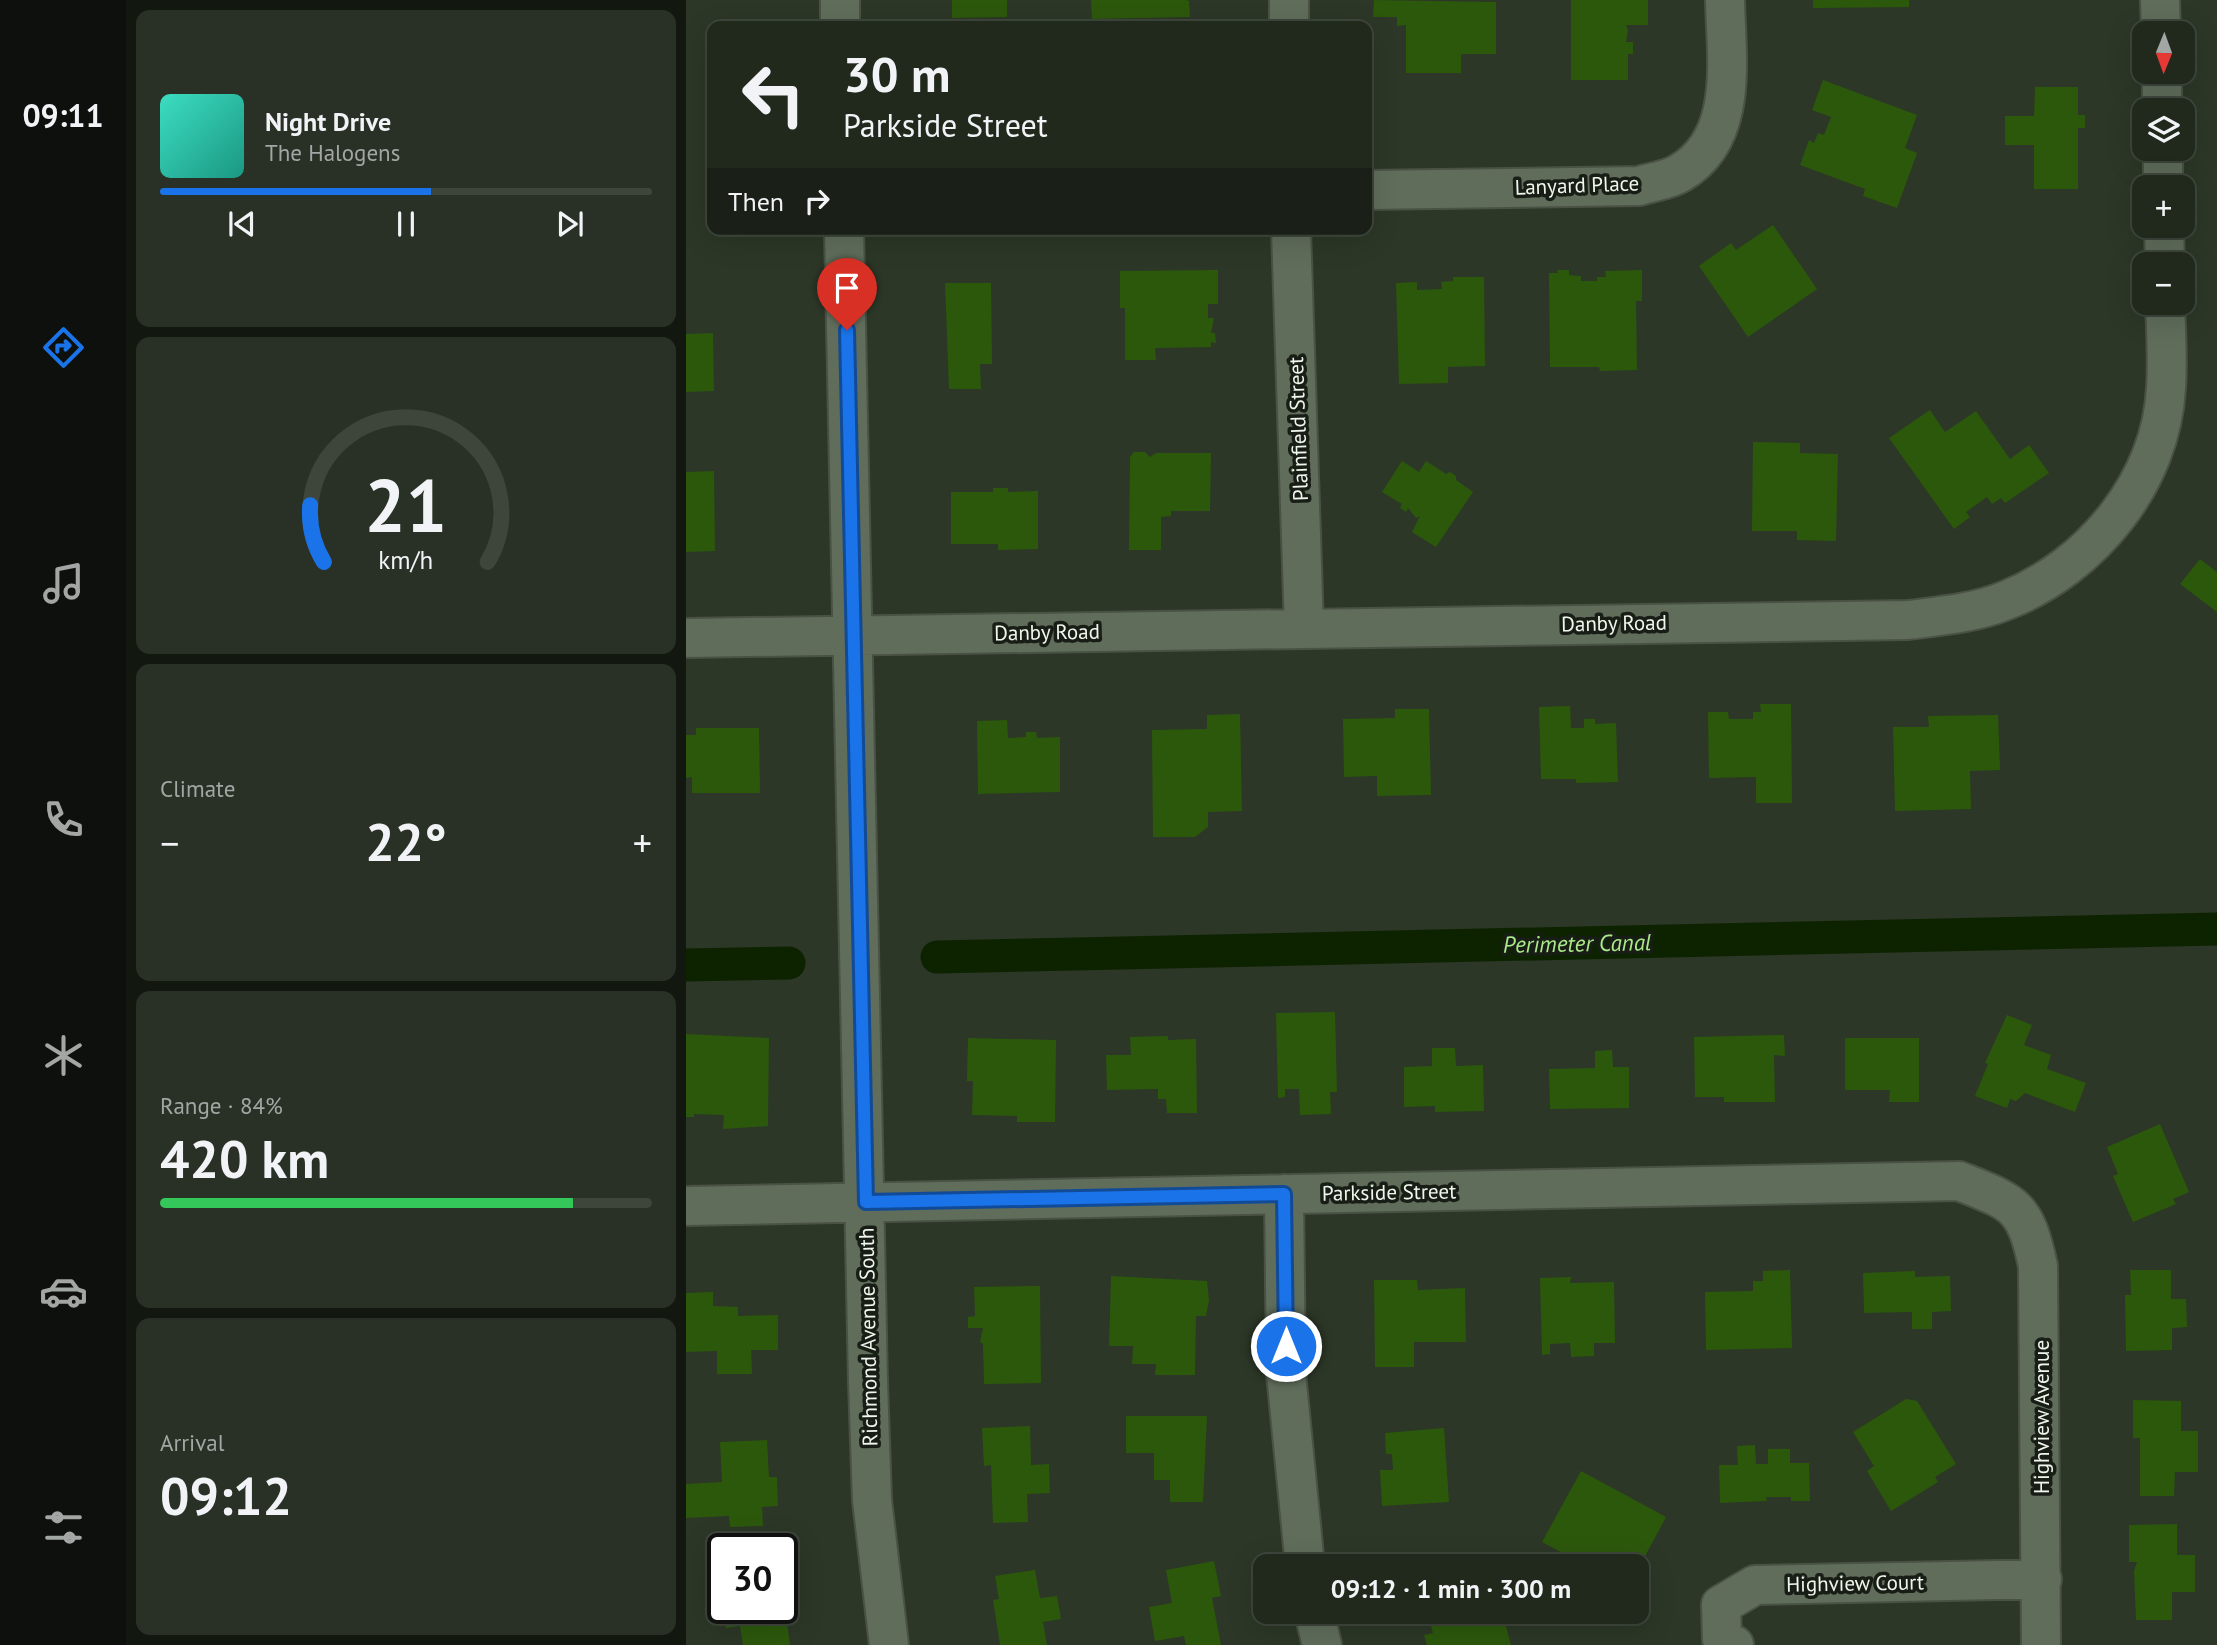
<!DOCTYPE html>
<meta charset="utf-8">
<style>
:root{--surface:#21291d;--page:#293126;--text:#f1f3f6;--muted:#a2a6a4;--line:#3e453b;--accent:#1a73e8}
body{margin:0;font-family:"PT Sans",sans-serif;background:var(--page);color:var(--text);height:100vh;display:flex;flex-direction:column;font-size:26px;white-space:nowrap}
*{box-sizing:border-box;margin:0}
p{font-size:23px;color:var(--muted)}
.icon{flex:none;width:38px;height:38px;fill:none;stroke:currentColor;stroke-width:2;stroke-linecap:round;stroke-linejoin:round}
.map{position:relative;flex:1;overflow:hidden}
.panel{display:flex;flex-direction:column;gap:10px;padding:10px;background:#121710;width:560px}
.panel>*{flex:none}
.guide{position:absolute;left:21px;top:21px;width:665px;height:214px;border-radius:14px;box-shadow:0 7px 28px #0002,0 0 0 2px var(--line);background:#21291d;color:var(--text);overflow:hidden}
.needle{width:46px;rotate:181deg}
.fabs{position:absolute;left:1446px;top:21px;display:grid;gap:14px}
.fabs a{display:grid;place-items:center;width:63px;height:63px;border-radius:14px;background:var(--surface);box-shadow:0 7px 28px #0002,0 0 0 2px var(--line);font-size:35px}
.speed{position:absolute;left:21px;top:1533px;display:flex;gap:14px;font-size:35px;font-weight:700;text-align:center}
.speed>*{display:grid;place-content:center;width:91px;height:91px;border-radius:50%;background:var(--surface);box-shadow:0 7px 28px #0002,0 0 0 2px var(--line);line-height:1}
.speed .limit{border:4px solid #111;border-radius:10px;background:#fff;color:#111}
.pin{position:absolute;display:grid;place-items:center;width:60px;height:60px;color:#fff;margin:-72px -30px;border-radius:50% 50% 50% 0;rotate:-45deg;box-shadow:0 0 7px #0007}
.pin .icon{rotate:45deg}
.me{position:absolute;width:77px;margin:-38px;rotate:0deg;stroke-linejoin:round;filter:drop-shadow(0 0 5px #0008)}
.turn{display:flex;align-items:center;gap:24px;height:147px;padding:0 21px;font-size:32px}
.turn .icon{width:91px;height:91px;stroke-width:2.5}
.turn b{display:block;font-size:49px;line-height:60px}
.then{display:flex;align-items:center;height:66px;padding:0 21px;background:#0003;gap:14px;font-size:26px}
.big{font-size:52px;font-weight:800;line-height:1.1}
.panel .tile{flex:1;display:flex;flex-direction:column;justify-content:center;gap:10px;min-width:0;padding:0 24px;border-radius:14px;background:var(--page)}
.panel .dial{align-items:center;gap:0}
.dial svg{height:182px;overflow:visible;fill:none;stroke:var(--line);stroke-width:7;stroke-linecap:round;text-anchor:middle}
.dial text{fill:var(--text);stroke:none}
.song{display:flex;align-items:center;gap:21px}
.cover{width:84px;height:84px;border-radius:10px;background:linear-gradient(135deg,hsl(170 70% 55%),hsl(170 70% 35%))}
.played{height:7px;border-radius:4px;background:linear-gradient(90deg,var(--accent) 55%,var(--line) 55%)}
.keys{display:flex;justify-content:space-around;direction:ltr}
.heat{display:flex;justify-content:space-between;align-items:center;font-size:38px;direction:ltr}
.charge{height:10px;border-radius:5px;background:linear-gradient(90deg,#34c759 84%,var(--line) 0)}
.trip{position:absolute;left:567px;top:1554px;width:396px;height:70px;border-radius:14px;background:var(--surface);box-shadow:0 7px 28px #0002,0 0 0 2px var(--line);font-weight:800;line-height:70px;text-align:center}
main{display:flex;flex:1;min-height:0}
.tab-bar{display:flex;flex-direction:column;width:126px;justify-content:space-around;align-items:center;background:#0d100c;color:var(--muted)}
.tab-bar .icon{width:49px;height:49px}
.tab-bar .on{color:var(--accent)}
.tab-bar b{font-size:32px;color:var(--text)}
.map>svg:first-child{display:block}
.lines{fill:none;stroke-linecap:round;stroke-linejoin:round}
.canal{stroke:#0d2300;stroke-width:33}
.building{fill:#2c580c}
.minor-casing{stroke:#495245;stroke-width:42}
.minor{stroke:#606d5b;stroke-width:38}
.route-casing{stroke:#114b97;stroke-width:18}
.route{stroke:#1a73e8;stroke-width:12}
.labels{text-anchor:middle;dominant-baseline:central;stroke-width:7;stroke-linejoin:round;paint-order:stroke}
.street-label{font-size:21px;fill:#eff6eb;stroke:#181d16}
.water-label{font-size:23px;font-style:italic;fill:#aaea89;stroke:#181d16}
</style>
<main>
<nav class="tab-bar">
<b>09:11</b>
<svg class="icon on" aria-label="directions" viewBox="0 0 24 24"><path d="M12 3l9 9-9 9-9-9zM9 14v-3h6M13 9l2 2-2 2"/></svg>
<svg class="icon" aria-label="music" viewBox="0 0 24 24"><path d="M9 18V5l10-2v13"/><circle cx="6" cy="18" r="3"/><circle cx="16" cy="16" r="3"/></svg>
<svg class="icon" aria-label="phone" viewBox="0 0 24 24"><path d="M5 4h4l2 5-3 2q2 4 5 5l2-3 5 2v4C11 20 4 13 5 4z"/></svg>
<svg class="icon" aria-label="climate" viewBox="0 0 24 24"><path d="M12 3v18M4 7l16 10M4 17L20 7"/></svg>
<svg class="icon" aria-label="car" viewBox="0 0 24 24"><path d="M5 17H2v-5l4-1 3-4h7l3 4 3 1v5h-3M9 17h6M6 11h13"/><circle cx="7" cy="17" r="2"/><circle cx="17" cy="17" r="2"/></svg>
<svg class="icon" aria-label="filters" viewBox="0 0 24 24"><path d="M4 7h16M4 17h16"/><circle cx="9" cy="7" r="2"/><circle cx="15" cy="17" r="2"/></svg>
</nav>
<section class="panel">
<div class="tile">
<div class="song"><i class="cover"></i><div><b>Night Drive</b><p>The Halogens</p></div></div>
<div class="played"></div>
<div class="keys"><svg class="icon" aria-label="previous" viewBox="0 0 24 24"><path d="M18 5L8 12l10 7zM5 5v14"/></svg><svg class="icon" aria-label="pause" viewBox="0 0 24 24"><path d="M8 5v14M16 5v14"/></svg><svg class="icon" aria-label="next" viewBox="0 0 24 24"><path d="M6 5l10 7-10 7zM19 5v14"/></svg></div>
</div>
<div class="tile dial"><svg viewBox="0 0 100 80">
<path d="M14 69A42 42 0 1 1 86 69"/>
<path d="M14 69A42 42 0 0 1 8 44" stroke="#1a73e8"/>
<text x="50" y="56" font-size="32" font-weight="700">21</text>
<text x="50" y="72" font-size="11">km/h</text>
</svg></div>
<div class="tile"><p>Climate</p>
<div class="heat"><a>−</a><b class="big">22°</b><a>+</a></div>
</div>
<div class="tile"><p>Range · 84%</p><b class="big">420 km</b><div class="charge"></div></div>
<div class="tile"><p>Arrival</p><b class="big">09:12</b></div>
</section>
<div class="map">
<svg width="1531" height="1645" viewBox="0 0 1531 1645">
<rect width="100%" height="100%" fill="#2c3727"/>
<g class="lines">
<path class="canal" d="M251 957 1531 929
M0 965 103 963"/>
</g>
<path class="building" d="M266 0H321V17L266 18Z
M405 0H500L503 1 504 17 406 19Z
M688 0 810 2V54H775V73H720V25L711 26V17H687Z
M885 0H962V25H940L942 30 940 42H947V54H942V80H885Z
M1127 0H1223V7L1127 8Z
M1137 80 1231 115 1219 148 1231 153 1211 208 1177 196 1179 189 1114 165 1123 140 1128 143 1132 133 1138 135 1145 117 1126 110Z
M1349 87H1392V115H1399V128H1392V189H1348V145H1319V116H1348Z
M1087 225 1131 289 1062 337 1013 266 1045 243 1050 250Z
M532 270V304H522V318H528L525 333H529L530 343 525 342V347L469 348 470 360H439V308H434V271Z
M871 270H883V275L895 276V281H911V277H920L919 271 956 270V301H950L951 370 914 371 913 367H864L863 273H872Z
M767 277H798L799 366 762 367V383L713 384 710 283 731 282V290L756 289 755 282 767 281Z
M259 283H305L306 364H294L295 389H263Z
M27 333 28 391 0 392V334Z
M1244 410 1259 432 1290 411 1324 459 1343 445 1363 473 1319 503 1315 498 1306 504 1301 497 1280 512 1284 517 1268 529 1203 438Z
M1067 442 1114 443V453L1152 454 1150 541 1111 540V531H1066Z
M448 452H459L464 457 470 453H525L524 511H485V516L475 517V550H443L444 457Z
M716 461 733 472 740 461 760 474 764 472 770 476V480L787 492 750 547 726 532 734 516 730 518 722 508 720 512 714 508 716 504 696 492Z
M28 471 29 551 0 552V472Z
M307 488H322V492L352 491V549L312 550V544H265V492H307Z
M1514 559 1531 572V612L1494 584Z
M1074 704H1105L1106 803H1070V777L1023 778 1022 712H1042L1043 719H1067V712H1075Z
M884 706 885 728H898V719H909V724L930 723 932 782 890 783V779H855L853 707Z
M709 709H743L745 795 691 796V776L658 777 657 719 709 718Z
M554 714 556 811 522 812V827L509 837H467L466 730 521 729V715Z
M1312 715 1314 770 1284 771 1285 809 1209 811 1207 727H1243L1242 716Z
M321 720 322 738 340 737V732H350L351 738 374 737V792L292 794 291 721Z
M10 728H73L74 793H6V777L0 778V735H10Z
M649 1012 651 1092H644L645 1114 614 1115 613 1089H599V1097L592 1098 590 1013Z
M1321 1015 1346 1025 1338 1045 1365 1055 1361 1069 1400 1083 1389 1112 1339 1093 1330 1101 1324 1099 1321 1108 1289 1096 1302 1064 1299 1063Z
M0 1034 83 1038 82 1126 37 1129 38 1115 8 1114V1117H0Z
M1098 1035 1099 1056 1088 1055 1089 1102H1038V1097H1009L1008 1037Z
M482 1036V1040L510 1039 511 1113H481L480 1099H472V1089L421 1090 420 1055H445L444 1037Z
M282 1038 370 1040 369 1122H331V1116L286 1115 287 1081H281Z
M1159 1038H1233V1102H1203L1204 1090H1159Z
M746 1048H769L770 1066 797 1065 798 1111 749 1112V1106L718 1107V1067L746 1066Z
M926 1050 927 1067H943V1108L864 1109 863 1069 909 1068V1051Z
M1474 1124 1503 1192 1487 1199 1490 1204 1447 1222 1427 1176 1432 1174 1421 1147Z
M1104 1270 1106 1348 1020 1350 1019 1292 1067 1291V1281H1077V1271Z
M1444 1270H1485V1299H1500L1501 1327 1486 1328V1350L1440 1351 1439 1295H1445Z
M1229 1271V1277L1264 1276 1265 1311 1246 1312V1329H1226V1312L1178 1313 1177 1273Z
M425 1276 521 1281 523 1300 520 1316H510L509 1375H469L470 1364H446L447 1346H423Z
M885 1277 884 1283 928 1282 929 1343H908V1356L885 1357 884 1343 864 1344V1354L856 1355 854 1278Z
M688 1280H731L732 1290 779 1288 780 1342H728V1367H689Z
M354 1286 355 1383 298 1384 297 1344 294 1342 297 1328H282V1317L289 1316 288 1287Z
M27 1292V1306L52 1307V1316L92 1315V1350H65L66 1374H31V1351L0 1352V1293Z
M1220 1399 1231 1401 1270 1464 1249 1477 1252 1482 1205 1511 1181 1471 1188 1466 1167 1432Z
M1447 1400 1495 1401V1431H1512V1472H1489L1488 1496H1454V1438H1447Z
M440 1416H521L517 1502H484V1480H468V1453H440Z
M344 1426 345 1465 363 1464 364 1493 341 1494 342 1522 307 1523 305 1465 298 1466 296 1428Z
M758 1428 763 1502 696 1506 694 1470H707L706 1454H700L699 1433Z
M81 1440 83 1477H91L92 1506 76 1507 77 1526 44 1527 43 1516 0 1518V1484L36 1482 34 1442Z
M1069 1445 1070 1464H1082V1449H1104V1463H1123L1124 1501H1105V1497H1080L1081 1501 1034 1503 1033 1465H1052L1051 1446Z
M895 1471 980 1517 950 1573V1566H901L856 1542Z
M1491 1524V1555H1509V1592H1486V1620H1450L1448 1571 1451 1562H1443V1525Z
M528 1561 535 1596 526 1598 535 1645H500L498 1636 469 1641 463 1607 486 1603 480 1570Z
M349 1570 354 1598 371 1596 375 1619 357 1622 361 1645H314L307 1600 313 1599 309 1576Z
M98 1598 104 1645H57L54 1626 40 1628 38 1608H96Z
M741 1612H816L825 1645H741L738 1635 747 1633Z"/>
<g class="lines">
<defs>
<path id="minor" d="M154 0V26
M603 0V26
M1474 0 1475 33
M1476 72V110
M1477 149V187
M681 190 953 186C966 182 983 180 994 173 1054 138 1040 58 1039 0
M1478 226 1479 264
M158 229 182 1382 186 1500 203 1645
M605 229 618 628
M0 638 1222 620C1255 616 1290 613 1321 600 1406 566 1475 482 1480 388 1482 360 1480 331 1479 303
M598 1194 600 1373 619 1566
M0 1206 1273 1181C1329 1203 1339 1205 1352 1266L1355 1645
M628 1612 636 1645
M1048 1645 1036 1639 1035 1605 1069 1585 1356 1579"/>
</defs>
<use href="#minor" class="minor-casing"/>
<use href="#minor" class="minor"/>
</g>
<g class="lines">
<defs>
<path id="route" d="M161 330 180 1202 598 1194 600 1346"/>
</defs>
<use href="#route" class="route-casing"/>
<use href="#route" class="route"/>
</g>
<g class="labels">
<g class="street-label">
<text transform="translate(891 185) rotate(-2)">Lanyard Place</text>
<text transform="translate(612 429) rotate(-92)">Plainfield Street</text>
<text transform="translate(928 623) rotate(-1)">Danby Road</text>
<text transform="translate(361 632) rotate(-1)">Danby Road</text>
<text transform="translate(703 1192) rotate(-1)">Parkside Street</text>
<text transform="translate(182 1337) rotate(-91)">Richmond Avenue South</text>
<text transform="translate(1355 1417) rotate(-90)">Highview Avenue</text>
<text transform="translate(1169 1583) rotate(-1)">Highview Court</text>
</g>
<g class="water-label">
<text transform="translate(891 943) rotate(-1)">Perimeter Canal</text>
</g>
</g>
</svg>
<div class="fabs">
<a><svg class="needle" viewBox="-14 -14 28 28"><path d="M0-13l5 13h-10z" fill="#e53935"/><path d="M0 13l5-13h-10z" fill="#a2a6a4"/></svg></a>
<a><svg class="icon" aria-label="layers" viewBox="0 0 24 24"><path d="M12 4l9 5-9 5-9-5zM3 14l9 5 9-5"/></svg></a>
<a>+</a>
<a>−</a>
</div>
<div class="speed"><div class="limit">30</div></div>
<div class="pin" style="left:161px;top:330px;background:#d93025"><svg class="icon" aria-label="arrive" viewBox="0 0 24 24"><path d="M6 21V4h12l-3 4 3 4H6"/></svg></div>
<svg class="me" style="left:600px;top:1346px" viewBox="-20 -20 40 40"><circle r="17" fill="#1a73e8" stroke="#fff" stroke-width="3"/><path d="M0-11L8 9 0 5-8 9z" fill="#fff"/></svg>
<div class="trip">09:12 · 1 min · 300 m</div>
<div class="guide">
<div class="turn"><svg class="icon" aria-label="left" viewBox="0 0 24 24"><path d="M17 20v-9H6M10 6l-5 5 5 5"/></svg><div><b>30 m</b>Parkside Street</div></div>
<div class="then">Then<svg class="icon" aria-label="right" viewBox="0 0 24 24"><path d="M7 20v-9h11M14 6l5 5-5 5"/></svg></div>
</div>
</div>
</main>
